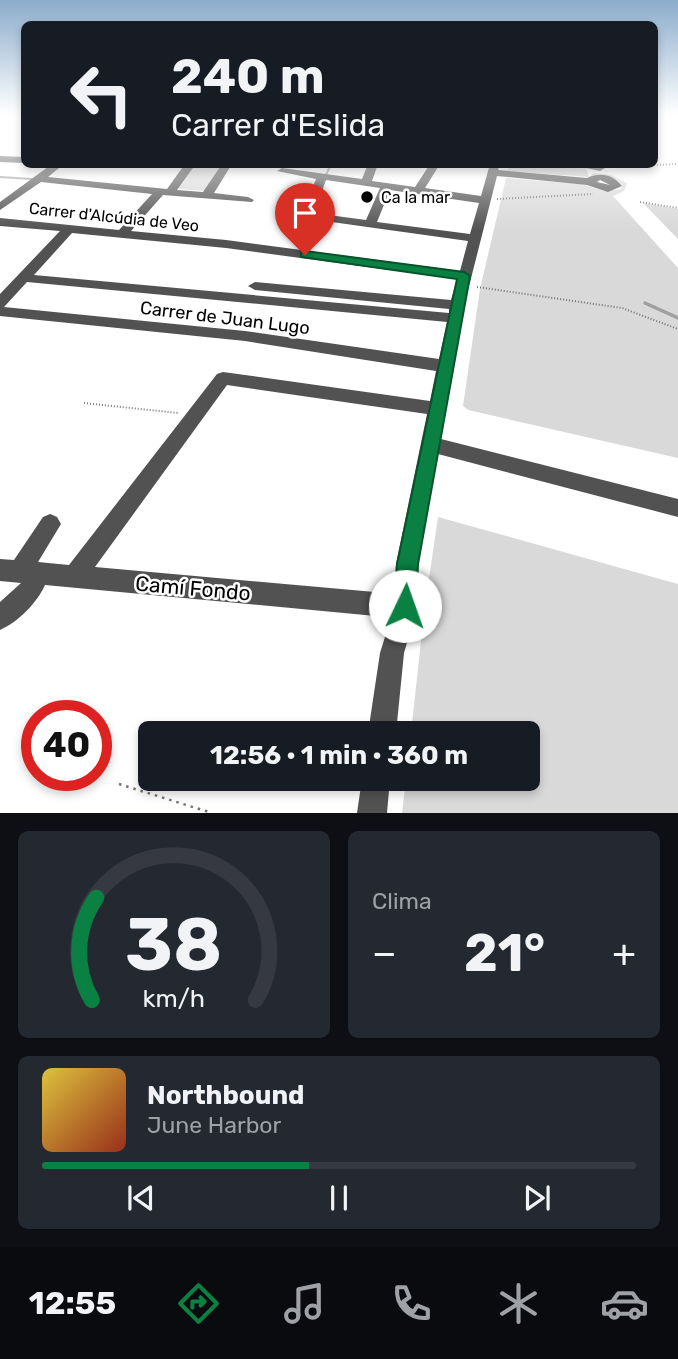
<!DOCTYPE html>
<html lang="es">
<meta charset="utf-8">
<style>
:root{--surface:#171b24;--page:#242831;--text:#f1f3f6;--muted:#9ea1a6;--line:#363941;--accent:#0b8043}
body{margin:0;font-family:Rubik,sans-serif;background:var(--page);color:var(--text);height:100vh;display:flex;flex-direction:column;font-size:26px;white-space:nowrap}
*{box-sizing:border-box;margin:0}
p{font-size:23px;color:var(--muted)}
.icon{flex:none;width:38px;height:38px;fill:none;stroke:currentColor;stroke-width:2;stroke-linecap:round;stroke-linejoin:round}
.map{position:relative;height:813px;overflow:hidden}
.details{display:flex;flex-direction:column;gap:18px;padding:18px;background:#0d0f14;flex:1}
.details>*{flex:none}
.guide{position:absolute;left:21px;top:21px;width:637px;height:147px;border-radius:10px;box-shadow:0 4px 10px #0003;background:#171b24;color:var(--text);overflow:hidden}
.speed{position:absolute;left:21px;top:700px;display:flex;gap:14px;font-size:35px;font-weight:700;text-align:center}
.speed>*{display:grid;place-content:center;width:91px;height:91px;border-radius:50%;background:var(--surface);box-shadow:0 4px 10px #0003;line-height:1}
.speed .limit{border:10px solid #d22;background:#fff;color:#111}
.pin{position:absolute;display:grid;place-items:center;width:60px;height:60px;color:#fff;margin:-72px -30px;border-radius:50% 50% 50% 0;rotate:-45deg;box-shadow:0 0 7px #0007}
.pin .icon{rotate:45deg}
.me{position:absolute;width:77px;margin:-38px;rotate:3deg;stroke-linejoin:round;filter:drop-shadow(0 0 5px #0008)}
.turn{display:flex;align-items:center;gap:24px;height:147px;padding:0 35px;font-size:32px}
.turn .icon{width:91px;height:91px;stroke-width:2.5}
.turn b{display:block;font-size:49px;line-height:60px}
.big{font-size:52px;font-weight:700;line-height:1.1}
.details .tile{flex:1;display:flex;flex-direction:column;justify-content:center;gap:10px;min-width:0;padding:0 24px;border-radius:10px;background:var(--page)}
.details .dial{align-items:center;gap:0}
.dial svg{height:182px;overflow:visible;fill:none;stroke:var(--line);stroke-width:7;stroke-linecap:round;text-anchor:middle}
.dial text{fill:var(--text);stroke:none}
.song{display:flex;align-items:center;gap:21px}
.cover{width:84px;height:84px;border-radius:10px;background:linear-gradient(135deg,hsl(50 70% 55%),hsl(10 70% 35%))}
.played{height:7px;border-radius:4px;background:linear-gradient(90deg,var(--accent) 45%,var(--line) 45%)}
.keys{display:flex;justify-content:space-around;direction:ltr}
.heat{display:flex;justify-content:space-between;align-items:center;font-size:38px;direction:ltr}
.details .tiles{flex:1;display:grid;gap:18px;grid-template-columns:1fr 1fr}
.tile:last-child{grid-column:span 2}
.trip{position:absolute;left:138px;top:721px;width:402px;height:70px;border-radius:10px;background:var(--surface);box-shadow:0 4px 10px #0003;font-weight:700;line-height:70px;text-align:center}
.dock{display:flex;height:112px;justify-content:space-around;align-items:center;background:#090b0e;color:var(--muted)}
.dock .icon{width:49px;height:49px}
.dock .active{color:var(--accent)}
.dock b{font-size:32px;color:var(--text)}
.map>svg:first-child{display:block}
.green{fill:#d9d9d9}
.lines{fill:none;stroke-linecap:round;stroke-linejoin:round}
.stream-far1{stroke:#a0a0a0;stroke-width:2}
.stream{stroke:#a0a0a0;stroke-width:3.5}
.path-far1{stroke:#747474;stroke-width:2;stroke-dasharray:1 2;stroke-linecap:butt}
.path{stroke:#747474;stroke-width:2.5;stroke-dasharray:2.5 5;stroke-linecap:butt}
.minor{fill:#525252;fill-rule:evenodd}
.route{fill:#0b8043;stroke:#07532c;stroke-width:2}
.poi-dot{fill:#000;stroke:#fff;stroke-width:2.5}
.labels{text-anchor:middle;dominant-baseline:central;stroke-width:5;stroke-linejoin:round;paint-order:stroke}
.far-poi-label{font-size:16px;fill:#000;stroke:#fff;text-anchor:start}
.far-street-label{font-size:16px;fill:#000;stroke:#fff}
.street-label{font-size:18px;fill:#000;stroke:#fff}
.near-street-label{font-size:21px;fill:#000;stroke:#fff}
</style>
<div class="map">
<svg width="678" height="813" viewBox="0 0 678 813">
<rect width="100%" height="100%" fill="#fff"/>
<path class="green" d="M196 165H224L206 191 178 189Z
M510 165H555L586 168 589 177 507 171Z
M593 173 611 175 627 183 624 191 613 196 678 268V458L468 410 463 406 480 289 506 178 581 184 605 191 621 189 622 185C615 175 602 174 590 177Z
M643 203 678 209V239Z
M438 517 678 584V813H402L406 779H528V733H411L424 613Z"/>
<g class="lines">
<path class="stream-far1" d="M326 175 331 164
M0 177 32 179"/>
<path class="stream" d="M645 303 678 318"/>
<path class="path-far1" d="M612 167 678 164
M497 199 593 194
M640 202 678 208
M477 287 622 308 678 329
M84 403 178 413"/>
<path class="path" d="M119 784 212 813"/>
<path class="minor" d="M0 156 24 157V163L0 162Z
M52 164H64L48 177 167 189 185 164H196L177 190 203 192 222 164H232L214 193 248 197 254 200 252 202 163 195 131 231 226 240 460 271 468 241 303 218 301 216 316 179 277 171 282 168 362 179 368 164H378L372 181 415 187 430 164H440L425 188 481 196 490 164H500L498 170 587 178C600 172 613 174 622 186L608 192 587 185 497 176 465 302 441 439 678 499V517L438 454 418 564 417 606 412 615 414 619 404 653 396 733H368L380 653 392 614 386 617 45 585C37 603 18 622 0 630V602L21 583 0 581V559L14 560 43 517 50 514 57 517 61 524 38 562 69 565 217 374 223 372 430 401 436 371 245 341 0 316V294L60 231 0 226V218L119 230 152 194 41 182 0 210V202ZM326 180 380 188 366 220 314 213ZM600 180 610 185 597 182ZM390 190 479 203 470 234 377 222ZM72 233 226 248 457 279 451 300 255 282 248 286 255 290 449 309V313L34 275ZM27 282 447 322 439 359 245 331 4 307ZM227 385 427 414 396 564 394 596 386 593 95 567Z
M567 164H597L605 168 600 171Z
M362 779H390L387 813H357Z"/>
</g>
<linearGradient id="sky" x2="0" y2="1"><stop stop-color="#8baccb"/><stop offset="0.5" stop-color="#fff"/><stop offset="1" stop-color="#fff" stop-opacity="0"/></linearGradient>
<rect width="678" height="230" fill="url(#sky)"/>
<path class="route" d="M305 251 464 272 470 276 418 564 416 606 413 613 405 617 397 613 394 606 397 564 457 279 301 257V252Z"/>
<circle class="poi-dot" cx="367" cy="197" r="7"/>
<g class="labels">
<g class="far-poi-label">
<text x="381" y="197">Ca la mar</text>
</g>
<g class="far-street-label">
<text transform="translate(114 217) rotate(6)">Carrer d'Alcúdia de Veo</text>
</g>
<g class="street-label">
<text transform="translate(225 318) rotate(7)">Carrer de Juan Lugo</text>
</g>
<g class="near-street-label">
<text transform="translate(193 588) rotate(5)">Camí Fondo</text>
</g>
</g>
</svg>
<div class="speed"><div class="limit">40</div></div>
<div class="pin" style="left:305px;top:255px;background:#d93025"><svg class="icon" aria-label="arrive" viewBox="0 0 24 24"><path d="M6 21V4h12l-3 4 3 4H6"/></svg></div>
<svg class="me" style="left:405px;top:606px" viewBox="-20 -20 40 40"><circle r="19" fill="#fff"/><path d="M0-13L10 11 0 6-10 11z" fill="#0b8043"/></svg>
<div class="trip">12:56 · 1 min · 360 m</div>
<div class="guide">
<div class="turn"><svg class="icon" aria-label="left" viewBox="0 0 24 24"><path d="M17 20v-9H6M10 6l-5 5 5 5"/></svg><div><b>240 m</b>Carrer d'Eslida</div></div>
</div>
</div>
<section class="details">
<div class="tiles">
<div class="tile dial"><svg viewBox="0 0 100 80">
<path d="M14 69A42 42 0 1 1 86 69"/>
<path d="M14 69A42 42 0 0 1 16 24" stroke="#0b8043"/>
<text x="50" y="56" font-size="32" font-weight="700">38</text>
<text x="50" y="72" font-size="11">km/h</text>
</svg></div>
<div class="tile"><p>Clima</p>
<div class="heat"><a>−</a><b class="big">21°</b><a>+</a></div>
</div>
<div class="tile">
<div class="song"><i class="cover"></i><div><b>Northbound</b><p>June Harbor</p></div></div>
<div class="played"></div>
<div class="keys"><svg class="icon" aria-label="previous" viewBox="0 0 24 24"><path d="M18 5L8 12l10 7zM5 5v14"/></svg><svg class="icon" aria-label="pause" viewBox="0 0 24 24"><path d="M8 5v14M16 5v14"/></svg><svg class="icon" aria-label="next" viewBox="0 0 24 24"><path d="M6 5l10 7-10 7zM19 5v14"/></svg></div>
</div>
</div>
</section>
<nav class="dock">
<b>12:55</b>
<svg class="icon active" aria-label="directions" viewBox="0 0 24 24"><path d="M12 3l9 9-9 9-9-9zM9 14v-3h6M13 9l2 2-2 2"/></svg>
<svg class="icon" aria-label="music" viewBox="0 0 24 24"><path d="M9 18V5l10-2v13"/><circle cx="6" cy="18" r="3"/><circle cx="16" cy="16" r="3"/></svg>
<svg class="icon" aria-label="phone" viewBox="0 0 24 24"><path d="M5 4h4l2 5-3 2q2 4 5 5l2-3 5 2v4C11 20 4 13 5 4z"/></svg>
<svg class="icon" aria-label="climate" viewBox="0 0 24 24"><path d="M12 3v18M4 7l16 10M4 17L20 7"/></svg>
<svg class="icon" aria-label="car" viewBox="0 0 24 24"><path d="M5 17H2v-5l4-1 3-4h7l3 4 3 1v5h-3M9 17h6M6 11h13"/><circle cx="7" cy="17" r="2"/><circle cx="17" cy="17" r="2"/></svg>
</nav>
